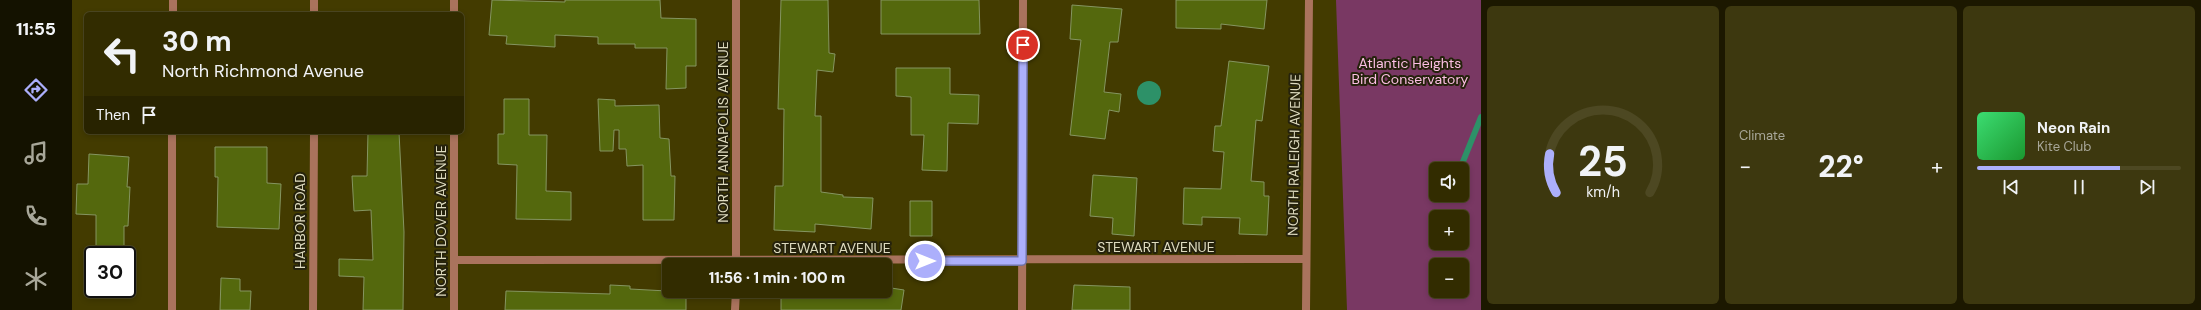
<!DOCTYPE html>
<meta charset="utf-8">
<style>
:root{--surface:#322c00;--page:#3d380f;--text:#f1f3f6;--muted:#a8a799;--line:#4d4822;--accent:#acaffb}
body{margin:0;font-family:"DM Sans",sans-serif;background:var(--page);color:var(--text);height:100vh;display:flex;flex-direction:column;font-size:15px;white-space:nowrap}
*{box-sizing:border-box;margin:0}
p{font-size:13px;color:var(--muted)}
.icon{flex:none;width:22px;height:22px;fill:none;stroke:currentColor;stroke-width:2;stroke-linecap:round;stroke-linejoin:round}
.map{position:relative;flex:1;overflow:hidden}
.sheet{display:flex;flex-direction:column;gap:6px;padding:6px;background:#1c1800;width:720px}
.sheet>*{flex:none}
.banner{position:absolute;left:12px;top:12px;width:380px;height:122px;border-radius:6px;box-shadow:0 2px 6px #0003,0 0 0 1px var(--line);background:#322c00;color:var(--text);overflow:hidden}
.buttons{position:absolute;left:1357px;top:162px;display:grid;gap:8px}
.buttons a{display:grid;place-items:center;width:40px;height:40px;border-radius:6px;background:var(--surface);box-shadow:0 2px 6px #0003,0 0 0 1px var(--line);font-size:20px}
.speed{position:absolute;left:12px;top:246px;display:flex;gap:8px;font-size:20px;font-weight:700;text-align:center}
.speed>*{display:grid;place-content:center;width:52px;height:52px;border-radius:50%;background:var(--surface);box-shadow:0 2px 6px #0003,0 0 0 1px var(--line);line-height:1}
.speed .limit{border:2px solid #111;border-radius:6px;background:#fff;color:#111}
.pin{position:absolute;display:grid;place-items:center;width:34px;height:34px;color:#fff;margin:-17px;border:2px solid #fff;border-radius:50%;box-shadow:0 1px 4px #0007}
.me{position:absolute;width:44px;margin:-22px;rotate:90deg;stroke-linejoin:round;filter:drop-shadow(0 0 3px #0008)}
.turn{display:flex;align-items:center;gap:14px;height:84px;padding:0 12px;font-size:18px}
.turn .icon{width:52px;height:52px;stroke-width:2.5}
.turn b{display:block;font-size:28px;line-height:34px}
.then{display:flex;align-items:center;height:38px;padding:0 12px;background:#0003;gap:8px;font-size:15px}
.big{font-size:30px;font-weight:800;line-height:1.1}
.sheet .card{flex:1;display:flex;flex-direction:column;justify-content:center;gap:6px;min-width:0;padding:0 14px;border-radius:6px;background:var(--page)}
.sheet .dial{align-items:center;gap:0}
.dial svg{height:104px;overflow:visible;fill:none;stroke:var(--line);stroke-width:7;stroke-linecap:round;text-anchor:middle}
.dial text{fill:var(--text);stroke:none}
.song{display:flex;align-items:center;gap:12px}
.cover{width:48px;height:48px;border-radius:6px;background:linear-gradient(135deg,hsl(140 70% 55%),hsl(130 70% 35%))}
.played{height:4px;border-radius:2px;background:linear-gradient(90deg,var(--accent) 70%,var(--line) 70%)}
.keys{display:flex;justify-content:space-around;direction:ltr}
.heat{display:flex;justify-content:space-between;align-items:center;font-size:22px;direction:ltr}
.sheet .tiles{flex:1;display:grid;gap:6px;grid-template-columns:repeat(3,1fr)}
.trip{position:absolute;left:590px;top:258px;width:230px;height:40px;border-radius:6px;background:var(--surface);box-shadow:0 2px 6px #0003,0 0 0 1px var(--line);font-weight:800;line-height:40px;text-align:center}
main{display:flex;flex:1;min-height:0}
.tab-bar{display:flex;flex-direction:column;width:72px;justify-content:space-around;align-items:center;background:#141200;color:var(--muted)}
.tab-bar .icon{width:28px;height:28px}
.tab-bar .on{color:var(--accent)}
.tab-bar b{font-size:18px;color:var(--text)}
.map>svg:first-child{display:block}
.green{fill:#793863;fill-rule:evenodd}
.water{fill:#2d9168}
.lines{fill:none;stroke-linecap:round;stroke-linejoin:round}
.stream{stroke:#2d9168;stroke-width:6}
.building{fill:#54680d;stroke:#859561}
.minor{stroke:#aa735d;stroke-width:8}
.route-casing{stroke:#7072a3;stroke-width:10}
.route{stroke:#acaffb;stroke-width:7}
.labels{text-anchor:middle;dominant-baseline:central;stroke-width:4;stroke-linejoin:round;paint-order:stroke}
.park-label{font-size:14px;fill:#fcbfe4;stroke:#25220c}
.street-label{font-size:14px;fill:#dfdcc0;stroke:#25220c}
</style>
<main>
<nav class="tab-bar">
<b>11:55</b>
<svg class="icon on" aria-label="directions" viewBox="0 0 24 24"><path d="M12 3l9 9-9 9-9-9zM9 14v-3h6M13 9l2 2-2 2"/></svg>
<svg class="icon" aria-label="music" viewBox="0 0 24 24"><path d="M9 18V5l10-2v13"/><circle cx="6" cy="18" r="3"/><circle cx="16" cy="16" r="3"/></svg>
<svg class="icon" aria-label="phone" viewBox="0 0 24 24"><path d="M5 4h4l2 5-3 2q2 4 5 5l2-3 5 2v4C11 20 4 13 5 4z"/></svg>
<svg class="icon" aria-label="climate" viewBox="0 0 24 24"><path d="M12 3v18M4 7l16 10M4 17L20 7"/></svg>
</nav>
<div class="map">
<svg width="1409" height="310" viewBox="0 0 1409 310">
<rect width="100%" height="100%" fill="#433b00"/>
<path class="green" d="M1264 0H1409V310H1275ZM1364 169H1390V195H1364ZM1364 217H1390V243H1364ZM1364 265H1390V291H1364Z"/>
<path class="water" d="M1065 93a12 12 0 1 1 24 0a12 12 0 1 1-24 0Z"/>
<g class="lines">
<path class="stream" d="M1388 169 1409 117"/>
</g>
<path class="building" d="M420 0 493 2V0H588L589 18 624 19V66H614V88L594 89 595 48H563V44H526V37L483 35V47L434 44 435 36 417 35Z
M709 0H756L757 53 763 54 761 72 745 70 743 116H749V192L771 195V197L801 198 799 229 743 224V232L702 230 703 186H711L712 109H706Z
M809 0H907L908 34H809Z
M1104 0H1195L1192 29 1149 24V29L1104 28Z
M1000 5 1050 9 1046 42H1038L1032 92 1049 94 1047 112 1037 110 1033 139 998 135 1009 40 998 39Z
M1157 61 1197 66 1190 121 1184 120 1179 181 1192 182V196H1197L1195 235 1167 234 1168 218 1130 217V225L1111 224 1112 188 1149 189 1152 152 1141 151 1143 126H1149Z
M824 68H878V94L907 95 906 124 876 123 875 171 850 170 852 135H839V97L824 96Z
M432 99H457V135H475L474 191 499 192V220L444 219 445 165 426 164V134H432Z
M526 99 543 100V106L587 105 588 138 597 139 599 176H603L602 220H571V165L555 166 554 149H547V130H542L541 151H528Z
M296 132H327L332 232 331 310H291L292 277 267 276V259L301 260 299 210 282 211 280 176H295Z
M143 147H195V183L209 184 207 229 145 227 146 177H143Z
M17 154 57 157 55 187H58L56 226H52V255H24V215L4 214 5 184H16Z
M1021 175 1065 178 1062 236 1040 234 1041 218 1018 216Z
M838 201H860V236H838Z
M149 278 168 279V291H179L178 310H148Z
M538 285 558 286V289L614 292V310H433L434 291 538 294Z
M1002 285 1058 287V310H1000Z
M813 287 832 290 829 310H709V292L769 293 806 297V291H813Z"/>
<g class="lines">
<path class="minor" d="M101 14V0
M242 14V0
M382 14V0
M382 260 1234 259
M664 265V0
M100 310V132
M241 310 242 132
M382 310V132
M663 310 664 291
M950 310 951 0
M1234 310 1237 0"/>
</g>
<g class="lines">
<defs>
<path id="route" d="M853 261H950L951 45"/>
</defs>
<use href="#route" class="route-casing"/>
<use href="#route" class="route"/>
</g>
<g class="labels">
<g class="park-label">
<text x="1338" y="63">Atlantic Heights<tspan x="1338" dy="16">Bird Conservatory</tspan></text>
</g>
<g class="street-label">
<text transform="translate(651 132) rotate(-90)">NORTH ANNAPOLIS AVENUE</text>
<text transform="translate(1222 155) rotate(-89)">NORTH RALEIGH AVENUE</text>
<text transform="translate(228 221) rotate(-90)">HARBOR ROAD</text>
<text transform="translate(369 221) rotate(-90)">NORTH DOVER AVENUE</text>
<text x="1084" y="247">STEWART AVENUE</text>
<text x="760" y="248">STEWART AVENUE</text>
</g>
</g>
</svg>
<div class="buttons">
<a><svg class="icon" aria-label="sound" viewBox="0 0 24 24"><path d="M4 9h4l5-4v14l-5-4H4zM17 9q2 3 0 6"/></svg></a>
<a>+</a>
<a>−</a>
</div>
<div class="speed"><div class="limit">30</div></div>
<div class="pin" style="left:951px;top:45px;background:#d93025"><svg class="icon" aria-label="arrive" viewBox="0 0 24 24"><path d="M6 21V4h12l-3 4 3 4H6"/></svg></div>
<svg class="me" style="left:853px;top:261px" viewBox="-20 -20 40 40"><circle r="17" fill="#acaffb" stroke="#fff" stroke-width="3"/><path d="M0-11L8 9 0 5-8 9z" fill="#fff"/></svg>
<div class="trip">11:56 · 1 min · 100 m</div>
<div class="banner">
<div class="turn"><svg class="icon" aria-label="left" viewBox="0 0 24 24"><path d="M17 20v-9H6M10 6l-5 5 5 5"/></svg><div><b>30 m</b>North Richmond Avenue</div></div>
<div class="then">Then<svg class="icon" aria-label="arrive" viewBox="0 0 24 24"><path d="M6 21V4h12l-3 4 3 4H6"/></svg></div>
</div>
</div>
<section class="sheet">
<div class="tiles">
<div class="card dial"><svg viewBox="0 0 100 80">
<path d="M14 69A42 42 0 1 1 86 69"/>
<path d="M14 69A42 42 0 0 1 9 39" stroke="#acaffb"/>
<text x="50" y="56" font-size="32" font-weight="700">25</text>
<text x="50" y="72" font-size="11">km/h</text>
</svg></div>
<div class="card"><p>Climate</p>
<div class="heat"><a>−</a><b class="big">22°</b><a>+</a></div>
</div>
<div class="card">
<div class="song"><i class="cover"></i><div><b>Neon Rain</b><p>Kite Club</p></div></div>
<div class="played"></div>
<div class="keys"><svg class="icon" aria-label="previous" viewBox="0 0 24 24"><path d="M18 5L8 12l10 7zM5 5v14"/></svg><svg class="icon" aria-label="pause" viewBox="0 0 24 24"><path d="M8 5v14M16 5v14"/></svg><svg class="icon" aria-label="next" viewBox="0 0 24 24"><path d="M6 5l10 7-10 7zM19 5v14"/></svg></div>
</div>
</div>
</section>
</main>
